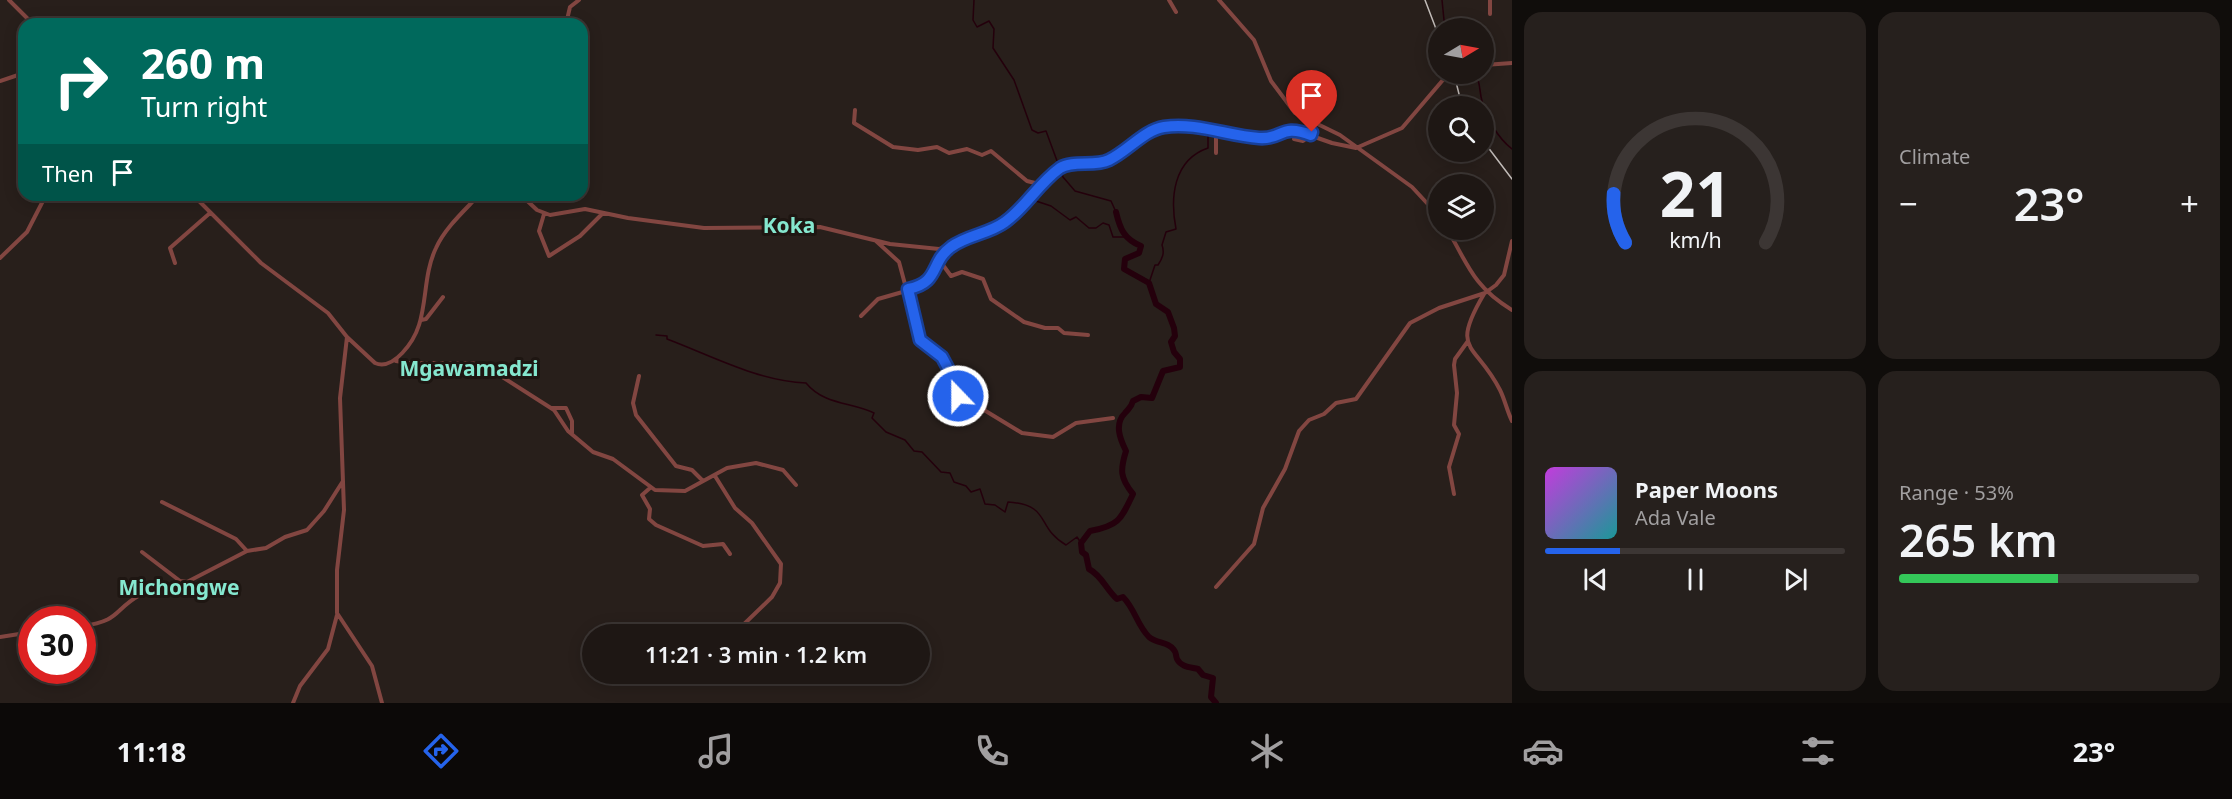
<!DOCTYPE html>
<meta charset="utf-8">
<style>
:root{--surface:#1e1714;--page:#26201d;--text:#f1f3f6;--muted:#a19fa0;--line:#3c3634;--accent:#2563eb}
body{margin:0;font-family:"Noto Sans",sans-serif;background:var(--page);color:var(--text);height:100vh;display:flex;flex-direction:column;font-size:22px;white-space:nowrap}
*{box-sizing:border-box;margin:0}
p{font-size:20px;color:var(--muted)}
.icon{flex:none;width:33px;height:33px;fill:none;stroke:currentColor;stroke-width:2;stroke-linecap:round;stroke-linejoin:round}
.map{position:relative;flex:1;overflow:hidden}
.sheet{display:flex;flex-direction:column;gap:12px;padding:12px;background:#100d0b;width:720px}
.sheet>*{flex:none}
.guide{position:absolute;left:18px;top:18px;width:570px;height:183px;border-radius:18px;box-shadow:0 3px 15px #0003,0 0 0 2px var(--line);background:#00695c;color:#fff;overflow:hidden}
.needle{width:39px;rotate:80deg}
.tools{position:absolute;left:1428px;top:18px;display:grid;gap:12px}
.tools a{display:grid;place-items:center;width:66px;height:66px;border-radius:50%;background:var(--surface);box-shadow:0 3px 15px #0003,0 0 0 2px var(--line);font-size:30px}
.speed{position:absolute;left:18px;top:606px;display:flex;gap:12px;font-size:30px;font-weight:700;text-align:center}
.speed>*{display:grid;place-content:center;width:78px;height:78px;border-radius:50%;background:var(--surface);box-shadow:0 3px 15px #0003,0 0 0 2px var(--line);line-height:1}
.speed .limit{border:9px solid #d22;background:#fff;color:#111}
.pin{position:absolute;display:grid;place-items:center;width:51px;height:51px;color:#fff;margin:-62px -26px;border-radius:50% 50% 50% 0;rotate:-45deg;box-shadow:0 0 6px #0007}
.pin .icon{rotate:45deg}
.me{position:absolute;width:66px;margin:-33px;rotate:338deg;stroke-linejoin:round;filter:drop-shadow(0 0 4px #0008)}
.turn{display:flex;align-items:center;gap:21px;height:126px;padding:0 24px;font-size:27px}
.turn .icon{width:78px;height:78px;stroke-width:2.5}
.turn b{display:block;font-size:42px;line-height:51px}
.then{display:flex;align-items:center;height:57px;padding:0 24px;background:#0003;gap:12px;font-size:22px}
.big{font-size:45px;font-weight:600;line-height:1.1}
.sheet .tile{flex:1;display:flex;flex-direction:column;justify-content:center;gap:9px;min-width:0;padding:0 21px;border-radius:18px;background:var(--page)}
.sheet .dial{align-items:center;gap:0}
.dial svg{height:156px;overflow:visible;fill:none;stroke:var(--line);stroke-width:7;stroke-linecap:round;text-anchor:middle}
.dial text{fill:var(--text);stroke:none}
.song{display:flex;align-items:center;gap:18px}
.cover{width:72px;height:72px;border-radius:9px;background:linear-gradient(135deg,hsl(290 70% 55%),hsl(180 70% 35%))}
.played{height:6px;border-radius:3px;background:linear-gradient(90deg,var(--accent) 25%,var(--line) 25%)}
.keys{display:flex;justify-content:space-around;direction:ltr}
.heat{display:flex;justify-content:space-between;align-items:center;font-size:33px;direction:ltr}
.charge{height:9px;border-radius:4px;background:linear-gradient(90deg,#34c759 53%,var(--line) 0)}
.sheet .tiles{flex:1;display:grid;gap:12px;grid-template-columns:repeat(2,1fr)}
.trip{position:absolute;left:582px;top:624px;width:348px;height:60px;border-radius:30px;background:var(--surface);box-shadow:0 3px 15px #0003,0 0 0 2px var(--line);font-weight:600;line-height:60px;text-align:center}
.tabs{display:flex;height:96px;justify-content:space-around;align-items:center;background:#0c0908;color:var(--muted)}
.tabs .icon{width:42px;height:42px}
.tabs .selected{color:var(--accent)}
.tabs b{font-size:27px;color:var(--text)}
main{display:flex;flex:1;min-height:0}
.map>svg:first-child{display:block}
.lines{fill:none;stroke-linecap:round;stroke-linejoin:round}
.stream{stroke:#24000c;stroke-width:1.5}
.river{stroke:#24000c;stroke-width:6}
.minor{stroke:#824641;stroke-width:4}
.rail{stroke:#c2bcb9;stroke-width:1.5}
.route-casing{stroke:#184099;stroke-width:15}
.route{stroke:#2563eb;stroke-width:10}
.labels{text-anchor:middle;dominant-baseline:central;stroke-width:6;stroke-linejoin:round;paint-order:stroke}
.quarter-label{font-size:21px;font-weight:bold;fill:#85e7cf;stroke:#1e1612}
</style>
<main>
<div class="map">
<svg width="1512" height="703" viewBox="0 0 1512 703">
<rect width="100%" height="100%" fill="#281f1b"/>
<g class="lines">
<path class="stream" d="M974 0 973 20 977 27 989 21 994 29 993 48 1014 80 1032 130 1038 133 1046 131 1063 177 1075 191 1111 201 1116 212
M1442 0 1444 20 1448 28
M1474 74C1481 81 1479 91 1482 101 1486 118 1498 138 1512 149
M1036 201 1051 206 1070 220 1076 217 1089 228H1096L1103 223 1109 225 1113 237H1126
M1149 283 1155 265H1158C1162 259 1165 253 1162 245L1166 232 1176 229C1170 198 1173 160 1208 148V136
M656 335 667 336V339C712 356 758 381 806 383 824 405 851 402 874 413L872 418 886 432 905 440 914 451 922 452 941 472 950 473 954 482 966 486 971 492 980 489 985 504 995 505 1005 512 1008 502C1052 505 1035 527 1066 545L1077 537 1081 543"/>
<path class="river" d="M1116 212C1120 229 1124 239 1141 246L1139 253 1125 259 1124 269 1149 283 1156 304 1168 312 1174 328 1175 336 1171 342 1174 352 1180 359V367L1163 371 1152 398 1141 397 1133 401C1131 408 1129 408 1125 413 1114 424 1120 439 1126 451 1120 470 1120 478 1133 494 1121 519 1119 526 1090 531L1081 543 1082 552 1086 555 1089 569C1102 576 1106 589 1117 599L1123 597C1135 609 1137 625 1149 637 1157 644 1168 641 1174 650 1177 654 1175 654 1177 659 1181 667 1190 667 1198 669L1203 675 1213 678 1211 697 1216 703"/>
<path class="minor" d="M9 0 33 24
M1169 0 1176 12
M1219 0 1254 40 1271 81 1295 113 1340 135 1412 187 1438 215
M1490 14V0
M566 24 570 7 579 0
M1484 65 1512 63
M0 81 24 73
M855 110 854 123 893 147 918 150 937 147 949 153 967 149 982 155 991 151 1027 181 1039 184
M1213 131 1216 134V153
M1294 139 1303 141 1311 135 1308 120
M193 195 261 263 328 313 347 337 375 363C394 371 414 341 419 325 427 300 424 273 436 248 445 228 464 211 479 195
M521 195 537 210 550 215 585 209 628 218 704 228 820 227 890 244 939 249 1004 223 1039 184 1061 167 1109 160 1161 128 1208 129 1226 134 1262 139 1292 129 1332 143 1356 148 1402 128 1448 74
M544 214 539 231 549 256 580 236 603 213
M1448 230C1468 266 1475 288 1512 310
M876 241 899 262 920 340 942 357 957 385 961 399 976 396 985 404 984 410 1022 433 1053 437 1076 423 1113 418
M0 258 27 232 46 195
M940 261 951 276 962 272 983 279 991 299 1024 322 1045 328H1058L1064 333 1088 335
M175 263 170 248 210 213
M1484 294C1449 353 1476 342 1500 390 1505 400 1507 411 1512 421
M861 316 878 299 920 287 929 281 943 255 951 247
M421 320 426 319 443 297
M347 337 340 398 344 510 337 570V613L372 666 382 703
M396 361 408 363H471L485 366 554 410 568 431 593 452 613 459 655 490 685 491 727 468 756 463 783 470 796 485
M639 376 633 403 636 415 676 466 692 470 703 481
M551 408H566L572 421V433
M715 476 735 508 752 523 781 564 780 583 772 597 741 627 729 634
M650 488 642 495 650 509 649 519 656 525 703 546 723 544 730 554
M1454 494 1449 467 1459 434 1454 425 1457 393 1454 365 1455 359 1468 341
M162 502 236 539 247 551
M142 552 180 581 187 582 247 551 266 548 285 537 307 530 324 511 343 481
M1216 587 1254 544 1263 508 1285 469 1299 431 1309 420 1324 414 1336 403 1356 399 1410 323 1439 308 1485 293 1496 285 1504 275 1512 241
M82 626C121 621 113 610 140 595 153 587 167 592 179 581
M0 637 32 632
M293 703 300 686 328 649 337 615"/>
<path class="rail" d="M1425 0 1438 34
M1454 74 1462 106
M1484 142 1512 179"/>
</g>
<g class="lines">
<defs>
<path id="route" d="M958 396 957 385 942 357 920 340 908 289C940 283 930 262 951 247 967 235 989 234 1005 222 1025 208 1038 184 1060 168 1073 160 1095 167 1109 160 1128 151 1144 130 1164 127 1196 122 1228 136 1259 138 1283 140 1280 123 1311 135L1312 132"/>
</defs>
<use href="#route" class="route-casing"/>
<use href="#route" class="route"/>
</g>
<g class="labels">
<g class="quarter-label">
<text x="789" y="225">Koka</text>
<text x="469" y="368">Mgawamadzi</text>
<text x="179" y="587">Michongwe</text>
</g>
</g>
</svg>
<div class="tools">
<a><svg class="needle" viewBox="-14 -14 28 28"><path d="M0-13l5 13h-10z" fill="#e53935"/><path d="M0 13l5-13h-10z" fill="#a19fa0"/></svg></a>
<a><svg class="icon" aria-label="search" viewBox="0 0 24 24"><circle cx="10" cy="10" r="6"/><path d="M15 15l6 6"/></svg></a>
<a><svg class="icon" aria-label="layers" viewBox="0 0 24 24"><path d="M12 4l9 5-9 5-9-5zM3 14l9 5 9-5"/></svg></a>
</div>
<div class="speed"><div class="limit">30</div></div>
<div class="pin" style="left:1312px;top:132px;background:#d93025"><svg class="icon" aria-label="arrive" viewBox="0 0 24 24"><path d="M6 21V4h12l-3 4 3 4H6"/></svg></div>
<svg class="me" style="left:958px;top:396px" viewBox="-20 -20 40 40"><circle r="17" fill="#2563eb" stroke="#fff" stroke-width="3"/><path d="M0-11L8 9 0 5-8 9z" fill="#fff"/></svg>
<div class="trip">11:21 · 3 min · 1.2 km</div>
<div class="guide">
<div class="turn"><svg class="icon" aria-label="right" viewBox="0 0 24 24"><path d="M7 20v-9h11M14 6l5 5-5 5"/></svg><div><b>260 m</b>Turn right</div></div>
<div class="then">Then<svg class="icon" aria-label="arrive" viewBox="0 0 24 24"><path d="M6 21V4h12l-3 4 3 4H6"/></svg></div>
</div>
</div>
<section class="sheet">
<div class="tiles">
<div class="tile dial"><svg viewBox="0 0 100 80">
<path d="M14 69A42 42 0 1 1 86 69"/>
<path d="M14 69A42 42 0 0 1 8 44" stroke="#2563eb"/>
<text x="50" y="56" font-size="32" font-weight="700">21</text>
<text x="50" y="72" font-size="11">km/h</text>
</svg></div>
<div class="tile"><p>Climate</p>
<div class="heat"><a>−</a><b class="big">23°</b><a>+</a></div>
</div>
<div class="tile">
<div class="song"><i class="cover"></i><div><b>Paper Moons</b><p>Ada Vale</p></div></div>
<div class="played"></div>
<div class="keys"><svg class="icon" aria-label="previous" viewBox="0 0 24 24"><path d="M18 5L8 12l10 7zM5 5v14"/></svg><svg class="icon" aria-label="pause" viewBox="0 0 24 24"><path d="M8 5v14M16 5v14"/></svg><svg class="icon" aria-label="next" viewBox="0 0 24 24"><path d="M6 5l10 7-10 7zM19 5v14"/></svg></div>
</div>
<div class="tile"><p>Range · 53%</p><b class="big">265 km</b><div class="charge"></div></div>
</div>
</section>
</main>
<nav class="tabs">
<b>11:18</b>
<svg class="icon selected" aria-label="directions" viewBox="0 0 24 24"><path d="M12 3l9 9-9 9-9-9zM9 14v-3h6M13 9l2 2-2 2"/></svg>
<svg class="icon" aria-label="music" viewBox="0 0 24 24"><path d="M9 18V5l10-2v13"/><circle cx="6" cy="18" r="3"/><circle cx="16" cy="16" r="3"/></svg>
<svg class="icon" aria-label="phone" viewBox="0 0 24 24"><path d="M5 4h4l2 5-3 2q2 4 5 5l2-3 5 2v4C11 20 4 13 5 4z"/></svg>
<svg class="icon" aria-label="climate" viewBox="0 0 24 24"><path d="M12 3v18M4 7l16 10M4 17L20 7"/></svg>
<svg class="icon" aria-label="car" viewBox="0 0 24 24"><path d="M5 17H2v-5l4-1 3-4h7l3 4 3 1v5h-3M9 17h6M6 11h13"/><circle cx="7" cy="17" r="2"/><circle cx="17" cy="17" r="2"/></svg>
<svg class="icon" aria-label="filters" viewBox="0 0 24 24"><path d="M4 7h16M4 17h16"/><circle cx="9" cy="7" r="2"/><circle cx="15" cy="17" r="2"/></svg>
<b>23°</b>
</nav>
